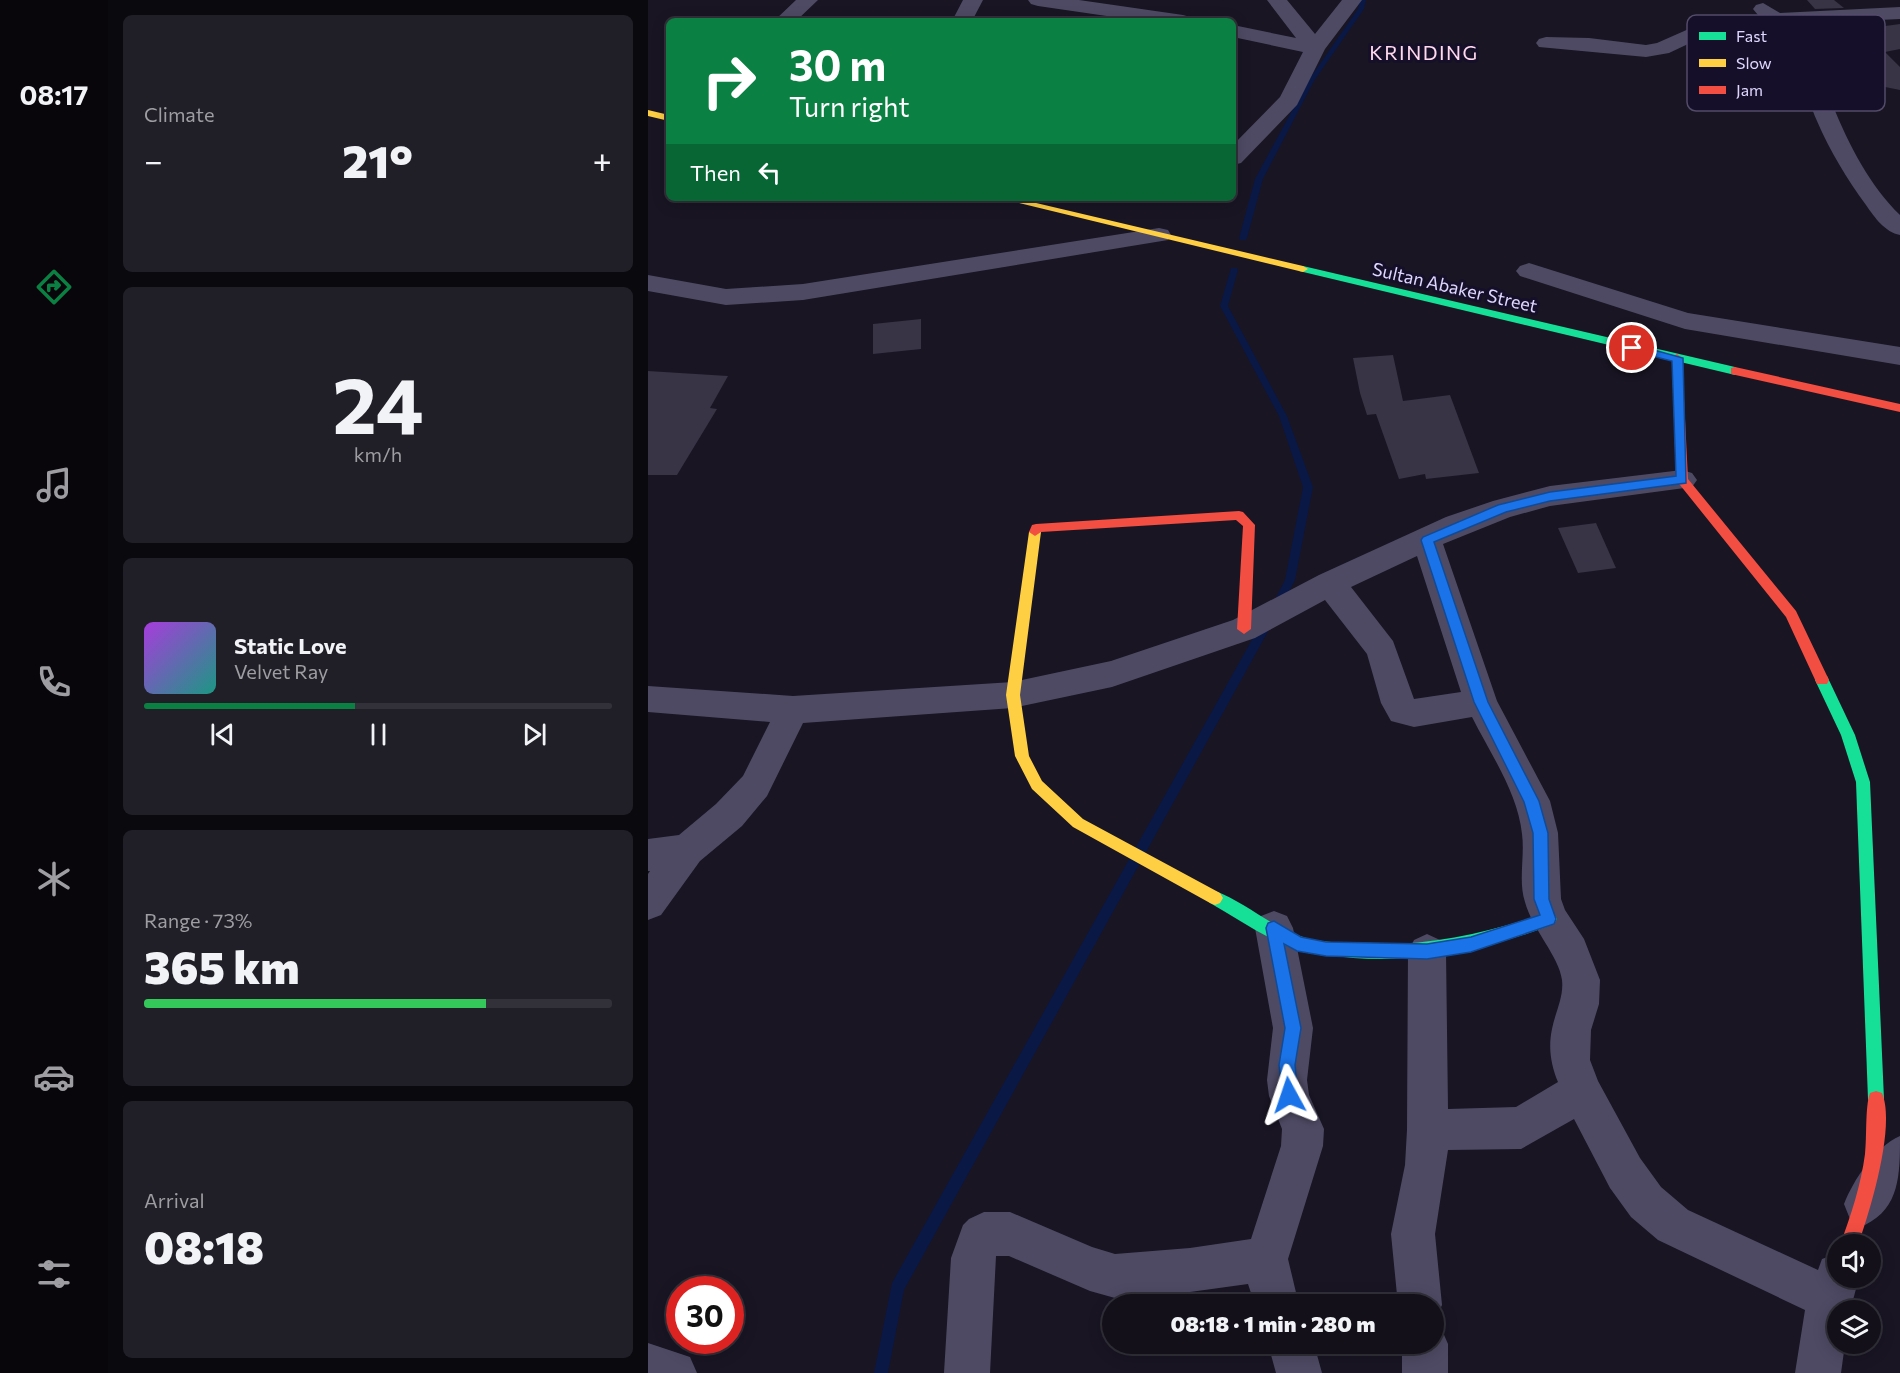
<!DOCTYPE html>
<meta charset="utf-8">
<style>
:root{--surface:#13101a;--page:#201e27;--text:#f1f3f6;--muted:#9d9da2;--line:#323039;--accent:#0b8043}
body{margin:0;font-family:Commissioner,sans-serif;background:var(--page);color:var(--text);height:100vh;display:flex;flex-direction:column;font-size:22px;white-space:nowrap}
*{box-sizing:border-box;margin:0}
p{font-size:20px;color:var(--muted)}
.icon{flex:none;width:33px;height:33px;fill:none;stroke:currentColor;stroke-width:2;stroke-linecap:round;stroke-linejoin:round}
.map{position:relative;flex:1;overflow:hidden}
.sheet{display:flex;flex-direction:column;gap:15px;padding:15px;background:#0a090e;width:540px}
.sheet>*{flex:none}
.banner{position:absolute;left:18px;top:18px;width:570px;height:183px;border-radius:9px;box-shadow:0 3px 15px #0003,0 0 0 2px var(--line);background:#0b8043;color:#fff;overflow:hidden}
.controls{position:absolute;left:1179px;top:1234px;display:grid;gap:12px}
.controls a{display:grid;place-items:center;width:54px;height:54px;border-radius:50%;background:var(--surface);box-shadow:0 3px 15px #0003,0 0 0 2px var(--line);font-size:30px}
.speed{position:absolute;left:18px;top:1276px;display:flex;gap:12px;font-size:30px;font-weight:700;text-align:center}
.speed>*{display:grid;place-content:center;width:78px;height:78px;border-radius:50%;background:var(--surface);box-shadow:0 3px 15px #0003,0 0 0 2px var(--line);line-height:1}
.speed .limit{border:9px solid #d22;background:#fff;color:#111}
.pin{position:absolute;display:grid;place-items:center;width:51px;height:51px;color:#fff;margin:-26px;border:3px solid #fff;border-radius:50%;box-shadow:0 2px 6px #0007}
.me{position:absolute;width:66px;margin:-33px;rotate:355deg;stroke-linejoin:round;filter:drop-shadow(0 0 4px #0008)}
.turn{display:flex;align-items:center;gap:21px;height:126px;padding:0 24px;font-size:27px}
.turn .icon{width:78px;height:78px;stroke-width:2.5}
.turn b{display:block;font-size:42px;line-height:51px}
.then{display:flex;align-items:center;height:57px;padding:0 24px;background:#0003;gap:12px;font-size:22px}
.big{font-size:45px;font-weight:800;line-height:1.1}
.sheet .card{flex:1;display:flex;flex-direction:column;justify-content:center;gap:9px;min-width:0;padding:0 21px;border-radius:9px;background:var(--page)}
.sheet .dial{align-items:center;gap:0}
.dial b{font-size:78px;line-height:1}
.song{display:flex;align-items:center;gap:18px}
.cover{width:72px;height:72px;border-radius:9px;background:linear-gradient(135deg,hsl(280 70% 55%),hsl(170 70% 35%))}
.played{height:6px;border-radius:3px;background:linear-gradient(90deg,var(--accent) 45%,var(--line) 45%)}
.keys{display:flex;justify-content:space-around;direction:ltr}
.heat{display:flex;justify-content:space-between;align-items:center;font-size:33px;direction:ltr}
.charge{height:9px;border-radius:4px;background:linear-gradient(90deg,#34c759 73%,var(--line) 0)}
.trip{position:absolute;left:454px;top:1294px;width:342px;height:60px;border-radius:30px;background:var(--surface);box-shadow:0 3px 15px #0003,0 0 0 2px var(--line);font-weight:800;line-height:60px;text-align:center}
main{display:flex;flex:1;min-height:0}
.tab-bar{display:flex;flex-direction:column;width:108px;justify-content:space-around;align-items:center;background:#08060a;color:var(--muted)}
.tab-bar .icon{width:42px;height:42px}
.tab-bar .current{color:var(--accent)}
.tab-bar b{font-size:27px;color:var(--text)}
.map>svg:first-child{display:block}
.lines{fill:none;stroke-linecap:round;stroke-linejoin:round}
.stream{fill:#0a1846;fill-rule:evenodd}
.building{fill:#383345}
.street{fill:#4e4a64;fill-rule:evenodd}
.fast{fill:#16e098;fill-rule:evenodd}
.slow{fill:#ffcf43;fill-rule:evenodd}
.jam{fill:#f24e42;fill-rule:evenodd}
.route{fill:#1a73e8;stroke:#114b97;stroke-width:1.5}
.labels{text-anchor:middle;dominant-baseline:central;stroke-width:6;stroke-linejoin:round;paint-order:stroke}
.far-street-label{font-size:18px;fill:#e0d7ff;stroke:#160f29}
.far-neighbourhood-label{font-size:20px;letter-spacing:1.5px;fill:#ffd9ed;stroke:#160f29}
.key{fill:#160f29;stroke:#534b69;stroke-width:1.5}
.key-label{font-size:16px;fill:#e0d7ff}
</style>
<main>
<nav class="tab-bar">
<b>08:17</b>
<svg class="icon current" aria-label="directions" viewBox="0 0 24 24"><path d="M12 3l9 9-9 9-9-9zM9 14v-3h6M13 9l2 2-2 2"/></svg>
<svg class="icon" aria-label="music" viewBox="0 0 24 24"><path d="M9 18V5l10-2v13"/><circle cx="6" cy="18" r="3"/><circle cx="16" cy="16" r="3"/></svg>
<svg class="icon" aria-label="phone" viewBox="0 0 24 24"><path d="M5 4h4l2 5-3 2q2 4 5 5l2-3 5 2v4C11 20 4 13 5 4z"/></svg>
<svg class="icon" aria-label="climate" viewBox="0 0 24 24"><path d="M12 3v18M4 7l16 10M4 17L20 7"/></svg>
<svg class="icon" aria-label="car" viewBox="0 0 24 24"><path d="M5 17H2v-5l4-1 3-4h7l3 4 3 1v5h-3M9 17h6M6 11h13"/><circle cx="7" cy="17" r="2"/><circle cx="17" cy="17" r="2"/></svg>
<svg class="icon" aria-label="filters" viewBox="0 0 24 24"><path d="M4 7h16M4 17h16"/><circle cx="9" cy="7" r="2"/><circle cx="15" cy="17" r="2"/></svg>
</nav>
<section class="sheet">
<div class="card"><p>Climate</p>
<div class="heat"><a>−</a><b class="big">21°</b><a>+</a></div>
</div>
<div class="card dial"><b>24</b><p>km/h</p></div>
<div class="card">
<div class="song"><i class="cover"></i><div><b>Static Love</b><p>Velvet Ray</p></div></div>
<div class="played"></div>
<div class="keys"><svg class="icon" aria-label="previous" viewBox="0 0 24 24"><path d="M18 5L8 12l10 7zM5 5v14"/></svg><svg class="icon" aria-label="pause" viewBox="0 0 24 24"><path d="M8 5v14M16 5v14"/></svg><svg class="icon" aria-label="next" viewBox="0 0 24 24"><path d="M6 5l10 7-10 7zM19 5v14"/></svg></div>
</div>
<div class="card"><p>Range · 73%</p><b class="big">365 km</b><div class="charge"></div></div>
<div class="card"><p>Arrival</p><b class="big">08:18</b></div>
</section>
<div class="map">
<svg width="1252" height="1373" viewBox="0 0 1252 1373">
<rect width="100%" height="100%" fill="#191523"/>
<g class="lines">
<path class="stream" d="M712 0H718L716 9 666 81 615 179 599 238 598 240H592L591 238 607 179 660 81 710 9Z
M583 268H589L590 270 580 306 639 416 665 487 647 580 632 610 628 611 623 607 637 580 655 487 631 416 572 306Z
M619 619 624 623 623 626 256 1290 240 1373H226L244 1283 615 620Z"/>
</g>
<path class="building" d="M1159 0H1186L1196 8 1167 9Z
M1215 23 1222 28 1252 24V49L1237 52 1252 67V90L1232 86 1167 36 1189 33 1181 25Z
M273 319V349L225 354V324Z
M745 355 755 401 802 395 831 473 778 479 777 474 751 479 728 414 719 415 712 393 705 358Z
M0 371 80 376 62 408 69 409 29 475H0Z
M948 523 968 568 930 573 910 528Z"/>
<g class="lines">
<path class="street" d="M148 0H170L148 21H126Z
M315 0H335L324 21H304Z
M380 0H431L535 15 542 17 545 21H493L390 6 383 4Z
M619 0H639L667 34 694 0H714L677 49 649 105 593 163 585 165V145L632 97 655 52 585 37V25L648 38Z
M1115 3 1132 13 1252 7V19L1144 24C1166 48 1174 76 1185 106 1201 145 1222 186 1252 215V235C1237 232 1227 218 1218 205 1199 179 1182 151 1169 121 1155 87 1149 52 1122 26L1078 31 1057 36 1021 53 998 57 891 47 888 43 891 39 898 37 941 38 998 45 1009 43 1043 28 1077 19 1110 15 1105 9 1108 5Z
M511 228 520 230 523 235 520 240 155 300 78 305 0 291V275L78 289 155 284Z
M881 263 1040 313 1252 347V365L1037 329 872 276 868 271 872 266Z
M1034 470 1044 473 1049 480 1044 487 902 506 862 517 795 544 849 701 902 801 910 833 913 899 917 910 936 939 952 980 951 1004 943 1030 942 1060 950 1081 992 1158 1013 1187 1040 1210 1170 1270 1174 1259 1190 1253V1278H1211L1202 1311H1190V1344H1197L1193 1373H1147L1157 1310 1010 1240 983 1217 962 1188 926 1119 873 1149 800 1150 787 1234 794 1305 786 1322V1305H750L743 1234 757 1165 759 1130 760 952 766 940 779 934 792 940 798 952 800 1109 868 1107 910 1082C903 1065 900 1048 904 1029 907 1013 916 997 914 980 911 956 884 929 877 902 870 881 877 856 874 834 870 793 842 753 824 717L766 727 743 721 733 703 719 654 677 600 607 638 464 687 365 708 155 723 119 796 94 826 52 861 13 915 0 920V874L2 871H0V839L31 835 68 804 95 776 122 722 0 712V686L145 696 365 682 463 661 585 620 671 575 798 517 845 501 902 486ZM769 556 813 692 766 699 745 641 703 587Z
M626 911 639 916 645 928 665 1028 659 1080 661 1095 676 1129 675 1146 640 1259 651 1305H607L600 1284 542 1292 467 1298 442 1291 361 1256H348L342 1373H296L303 1258 315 1225 321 1219 336 1212H362L444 1247 467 1254 542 1248 603 1239 633 1146 634 1129 621 1096 619 1080 625 1028 607 928 613 916Z
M1252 1136C1252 1174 1252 1208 1217 1225L1202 1219 1196 1204C1206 1179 1227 1147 1252 1136Z
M786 1325 793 1328 800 1344V1373H754V1344H786Z
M0 1343 42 1357 49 1373H0Z
M620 1344H666L674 1373H628Z"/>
<path class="fast" d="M655 266 1087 367 1093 371 1087 375 651 271V267Z
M1174 675 1179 676 1207 735 1222 782 1236 1099 1234 1105 1228 1107 1222 1105 1220 1099 1208 782 1193 735 1167 680 1169 676Z
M567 891C597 902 622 926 652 936 668 942 686 942 703 943 775 948 833 935 901 912L906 914 909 919 906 924C841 949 775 963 705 958 688 956 671 956 655 952 621 941 592 920 562 903L559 898 562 893Z"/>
<path class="slow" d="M0 110 21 115V121L0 116Z
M350 198H367L655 266 660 269 655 272Z
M387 528 393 532 372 695 381 756 394 781 435 819 572 893 575 898 572 903 567 905 562 903 425 827 384 789 367 756 358 695 381 532Z"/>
<path class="jam" d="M1029 354 1034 358 1040 479 1148 611 1181 680 1179 684H1169L1138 617 1028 480 1024 358Z
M1087 367 1252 404V412L1083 374V368Z
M591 511 595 512 607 525 603 629 596 634 589 629 595 526 588 520 393 532 387 536 381 532 384 525 388 524Z
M1228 1091 1234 1093C1248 1126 1222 1211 1210 1245H1192C1203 1215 1213 1185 1217 1154 1219 1137 1217 1106 1222 1093Z"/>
</g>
<path class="route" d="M984 344 1035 358 1038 483 902 501 858 512 786 542 840 702 891 801 900 833 901 899 908 919 906 924 823 952 779 959 678 956 649 951 636 944 653 1028 647 1065 650 1095 647 1101 641 1104 635 1101 631 1065 637 1028 618 928 620 923 626 921 653 937 678 942 779 944 823 937 892 915 886 899 885 833 876 802 826 702 773 540 775 537 850 505 902 492 1028 476 1024 361 980 350 979 348Z"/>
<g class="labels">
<g class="far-street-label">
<text transform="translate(807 287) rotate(13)">Sultan Abaker Street</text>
</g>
<g class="far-neighbourhood-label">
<text x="776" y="52">KRINDING</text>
</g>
</g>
<rect x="1039" y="15" width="198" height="96" rx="9" class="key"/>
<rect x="1051" y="32" width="27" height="8" fill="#16e098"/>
<rect x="1051" y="59" width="27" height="8" fill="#ffcf43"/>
<rect x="1051" y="86" width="27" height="8" fill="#f24e42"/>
<g class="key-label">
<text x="1088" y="42">Fast</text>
<text x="1088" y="69">Slow</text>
<text x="1088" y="96">Jam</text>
</g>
</svg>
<div class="controls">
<a><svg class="icon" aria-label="sound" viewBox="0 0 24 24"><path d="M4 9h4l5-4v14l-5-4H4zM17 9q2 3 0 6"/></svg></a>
<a><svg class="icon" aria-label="layers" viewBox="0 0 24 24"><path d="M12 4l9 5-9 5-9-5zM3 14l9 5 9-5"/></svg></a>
</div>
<div class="speed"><div class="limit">30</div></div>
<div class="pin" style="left:984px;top:348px;background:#d93025"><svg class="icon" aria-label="arrive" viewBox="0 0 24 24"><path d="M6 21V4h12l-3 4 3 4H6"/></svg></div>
<svg class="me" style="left:641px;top:1095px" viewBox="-20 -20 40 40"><path d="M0-17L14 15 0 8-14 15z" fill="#1a73e8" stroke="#fff" stroke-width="4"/></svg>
<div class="trip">08:18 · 1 min · 280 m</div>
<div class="banner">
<div class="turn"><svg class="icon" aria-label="right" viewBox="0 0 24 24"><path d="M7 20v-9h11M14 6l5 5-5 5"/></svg><div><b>30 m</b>Turn right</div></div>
<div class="then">Then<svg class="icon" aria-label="left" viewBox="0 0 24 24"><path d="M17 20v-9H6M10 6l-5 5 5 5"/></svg></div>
</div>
</div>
</main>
